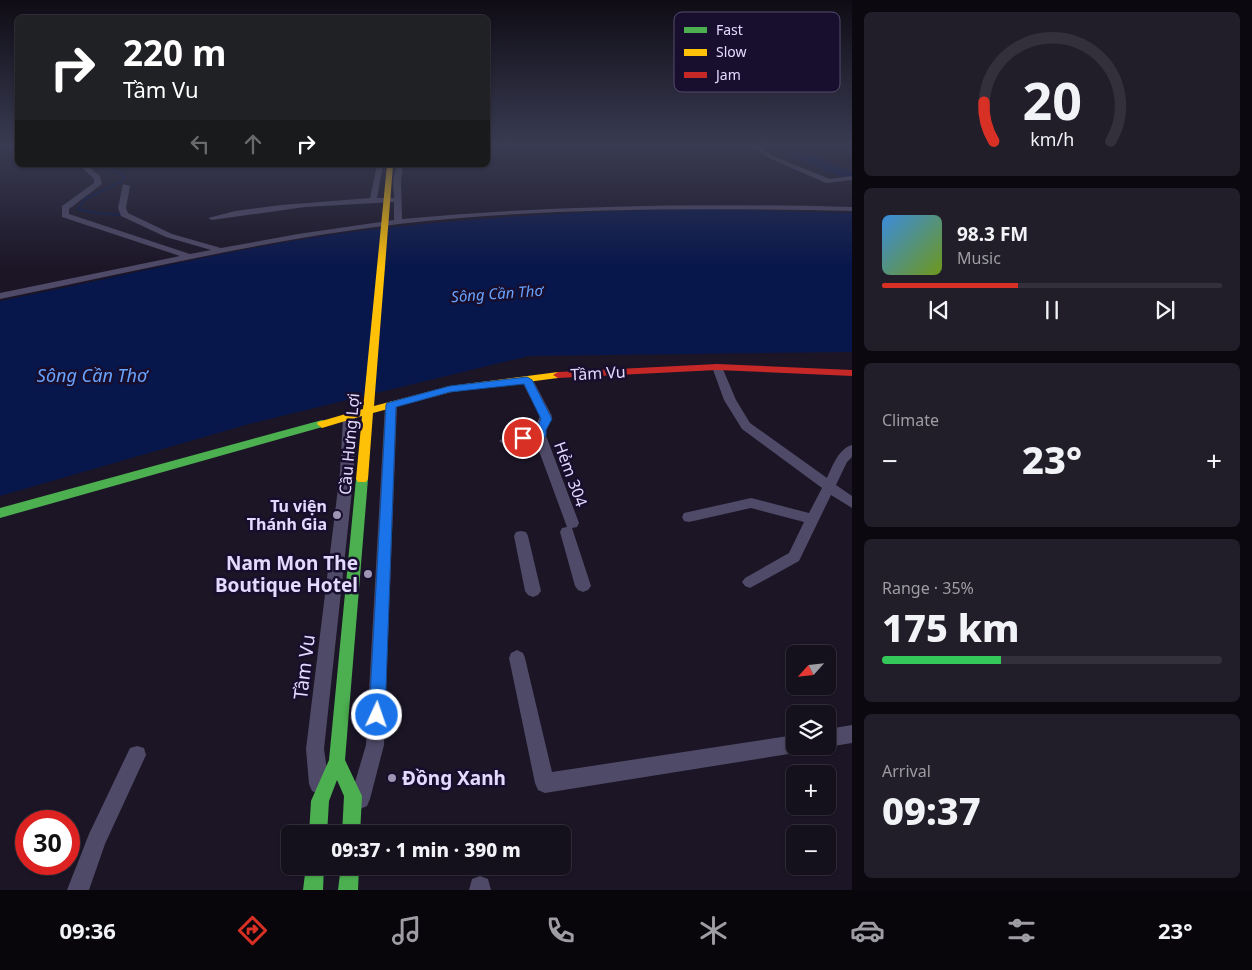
<!DOCTYPE html>
<meta charset="utf-8">
<style>
:root{--surface:#14101c;--page:#211e29;--text:#f1f3f6;--muted:#9d9da3;--line:#33303b;--accent:#d93025}
body{margin:0;font-family:"Noto Sans",sans-serif;background:var(--page);color:var(--text);height:100vh;display:flex;flex-direction:column;font-size:19px;white-space:nowrap}
*{box-sizing:border-box;margin:0}
p{font-size:16px;color:var(--muted)}
.icon{flex:none;width:28px;height:28px;fill:none;stroke:currentColor;stroke-width:2;stroke-linecap:round;stroke-linejoin:round}
.map{position:relative;flex:1;overflow:hidden}
.details{display:flex;flex-direction:column;gap:12px;padding:12px;background:#0b090f;width:400px}
.details>*{flex:none}
.banner{position:absolute;left:15px;top:15px;width:475px;height:152px;border-radius:8px;box-shadow:0 1px 4px #0004,0 0 0 1px var(--line);background:#202124;color:#fff;overflow:hidden}
.needle{width:32px;rotate:243deg}
.controls{position:absolute;left:786px;top:645px;display:grid;gap:10px}
.controls a{display:grid;place-items:center;width:50px;height:50px;border-radius:8px;background:var(--surface);box-shadow:0 1px 4px #0004,0 0 0 1px var(--line);font-size:25px}
.speed{position:absolute;left:15px;top:810px;display:flex;gap:10px;font-size:25px;font-weight:700;text-align:center}
.speed>*{display:grid;place-content:center;width:65px;height:65px;border-radius:50%;background:var(--surface);box-shadow:0 1px 4px #0004,0 0 0 1px var(--line);line-height:1}
.speed .limit{border:8px solid #d22;background:#fff;color:#111}
.pin{position:absolute;display:grid;place-items:center;width:42px;height:42px;color:#fff;margin:-21px;border:2px solid #fff;border-radius:50%;box-shadow:0 1px 5px #0007}
.me{position:absolute;width:55px;margin:-28px;rotate:3deg;stroke-linejoin:round;filter:drop-shadow(0 0 4px #0008)}
.turn{display:flex;align-items:center;gap:18px;height:105px;padding:0 25px;font-size:22px}
.turn .icon{width:65px;height:65px;stroke-width:2.5}
.turn b{display:block;font-size:35px;line-height:42px}
.lanes{display:flex;align-items:center;height:48px;padding:0 25px;background:#0003;justify-content:center;gap:25px;direction:ltr}
.lanes .off{opacity:.35}
.big{font-size:38px;font-weight:800;line-height:1.1}
.details .tile{flex:1;display:flex;flex-direction:column;justify-content:center;gap:8px;min-width:0;padding:0 18px;border-radius:8px;background:var(--page)}
.details .dial{align-items:center;gap:0}
.dial svg{height:130px;overflow:visible;fill:none;stroke:var(--line);stroke-width:7;stroke-linecap:round;text-anchor:middle}
.dial text{fill:var(--text);stroke:none}
.song{display:flex;align-items:center;gap:15px}
.cover{width:60px;height:60px;border-radius:8px;background:linear-gradient(135deg,hsl(210 70% 55%),hsl(80 70% 35%))}
.played{height:5px;border-radius:2px;background:linear-gradient(90deg,var(--accent) 40%,var(--line) 40%)}
.keys{display:flex;justify-content:space-around;direction:ltr}
.heat{display:flex;justify-content:space-between;align-items:center;font-size:28px;direction:ltr}
.charge{height:8px;border-radius:4px;background:linear-gradient(90deg,#34c759 35%,var(--line) 0)}
.trip{position:absolute;left:281px;top:825px;width:290px;height:50px;border-radius:8px;background:var(--surface);box-shadow:0 1px 4px #0004,0 0 0 1px var(--line);font-weight:800;line-height:50px;text-align:center}
.dock{display:flex;height:80px;justify-content:space-around;align-items:center;background:#08060b;color:var(--muted)}
.dock .icon{width:35px;height:35px}
.dock .current{color:var(--accent)}
.dock b{font-size:22px;color:var(--text)}
main{display:flex;flex:1;min-height:0}
.map>svg:first-child{display:block}
.water{fill:#07164b}
.lines{fill:none;stroke-linecap:round;stroke-linejoin:round}
.stream{stroke:#07164b;stroke-width:2}
.street{fill:#4f4a67;fill-rule:evenodd}
.fast{fill:#4caf50;fill-rule:evenodd}
.slow{fill:#ffc107;fill-rule:evenodd}
.jam{fill:#c62828;fill-rule:evenodd}
.route{fill:#1a73e8;stroke:#114b97}
.poi-dot{fill:#9e95b3;stroke:#180e2d;stroke-width:2}
.labels{text-anchor:middle;dominant-baseline:central;stroke-width:5;stroke-linejoin:round;paint-order:stroke}
.far-water-label{font-size:15px;font-style:italic;fill:#68a4ff;stroke:#180e2d}
.street-label{font-size:16px;fill:#e4daff;stroke:#180e2d}
.poi-label{font-size:16px;font-weight:bold;fill:#e4daff;stroke:#180e2d;text-anchor:end}
.water-label{font-size:18px;font-style:italic;fill:#68a4ff;stroke:#180e2d}
.near-poi-label{font-size:19px;font-weight:bold;fill:#e4daff;stroke:#180e2d;text-anchor:end}
.near-street-label{font-size:19px;fill:#e4daff;stroke:#180e2d}
.key{fill:#180e2d;stroke:#554b6c;stroke-width:1}
.key-label{font-size:14px;fill:#e4daff}
</style>
<main>
<div class="map">
<svg width="852" height="890" viewBox="0 0 852 890">
<rect width="100%" height="100%" fill="#1b1526"/>
<path class="water" d="M765 144H785L852 172V181L821 169Z
M707 209 852 213V352L529 356 249 424 0 496V301C122 277 244 245 367 230 480 217 594 210 707 209Z"/>
<g class="lines">
<path class="stream" d="M104 165 125 177 122 181 85 199 78 209 95 213 123 215"/>
<path class="street" d="M748 144H756L775 157 830 179 852 176V180L826 183 771 159Z
M79 165H86L100 176 102 184 69 209V214L190 254 211 250 166 237 121 216 118 208 123 184 130 186 126 208 128 213 172 234 221 248 298 234 394 220V202L305 207 212 220 208 218 235 211 281 205 370 198 377 165H383L377 198H394L393 180 397 165H403L401 180 402 219C552 205 701 203 852 207V211C701 208 549 207 399 224 264 240 133 272 0 299V293L180 256 62 217V206L94 183V179Z
M717 364 722 367 736 400 750 423 827 478C832 467 839 448 852 445V457L847 462 836 485 852 496V508L831 495 799 561 750 588 745 586 742 582 745 578 789 553 804 522 751 508 689 522 684 521 682 517 684 513 751 498 809 513 822 488 742 429 724 400 712 367Z
M527 377 533 380 552 416 545 433 579 523 577 527 572 528 591 586 588 590 583 592 578 590 575 586 560 532 562 528 567 527 535 440 505 445 499 441 505 437 533 432 540 416 521 380Z
M391 401 397 405 384 745 370 799 367 806 360 809 353 806 350 799 366 745 385 405Z
M349 414 355 418 354 472 324 749 329 784 326 791 319 794 312 791 309 784 306 749 340 472 343 418Z
M521 531 526 532 528 536 541 591 538 595 533 597 528 595 525 591 514 536 516 532Z
M517 650 523 653 525 658 552 772 795 735V746H803L802 750 795 753 545 793 538 790 535 783 509 658 511 653Z
M852 725V743L828 747 826 746 828 729Z
M137 746 144 748 146 755 105 844 89 890H67L89 834 130 748Z
M480 876 488 879 491 890H469L472 879Z"/>
<path class="fast" d="M322 420 326 422 327 424 326 426 0 518V508Z
M362 475 366 476 368 479 345 760 362 796 360 834H342L344 796 337 780 329 801 327 834H309L311 801 329 760 356 479 358 476Z
M306 866H324L323 890H303Z
M341 866H359L358 890H338Z"/>
<path class="slow" d="M387 165H393L374 406 450 386 558 372 563 375 558 378 451 392 373 413 368 479 366 482H358L356 479 362 416 322 428 317 424 318 422 363 409Z"/>
<path class="jam" d="M717 364 852 370V376L717 370 558 378 553 375 558 372Z"/>
</g>
<linearGradient id="sky" x2="0" y2="1"><stop stop-color="#0f0c15"/><stop offset="0.54" stop-color="#393b52"/><stop offset="1" stop-color="#393b52" stop-opacity="0"/></linearGradient>
<rect width="852" height="269" fill="url(#sky)"/>
<path class="route" d="M527 377 532 380 552 419 546 430V435L544 438 523 442 517 438 519 435 535 433 541 419 524 384 450 392 396 407 385 715 383 720 377 723 371 720 369 715 386 405 387 403 450 386Z"/>
<g class="poi-dot">
<circle cx="337" cy="515" r="5"/>
<circle cx="368" cy="574" r="5"/>
<circle cx="392" cy="778" r="5"/>
</g>
<g class="labels">
<g class="far-water-label">
<text transform="translate(497 293) rotate(-4)">Sông Cần Thơ</text>
</g>
<g class="street-label">
<text transform="translate(598 373) rotate(-3)">Tầm Vu</text>
<text transform="translate(349 444) rotate(-85)">Cầu Hưng Lợi</text>
<text transform="translate(571 474) rotate(70)">Hẻm 304</text>
</g>
<g class="poi-label">
<text x="327" y="506">Tu viện<tspan x="327" dy="18">Thánh Gia</tspan></text>
</g>
<g class="water-label">
<text x="92" y="375">Sông Cần Thơ</text>
</g>
<g class="near-poi-label">
<text x="358" y="563">Nam Mon The<tspan x="358" dy="22">Boutique Hotel</tspan></text>
<text x="402" y="778" text-anchor="start">Đồng Xanh</text>
</g>
<g class="near-street-label">
<text transform="translate(304 667) rotate(-83)">Tầm Vu</text>
</g>
</g>
<rect x="674" y="12" width="166" height="80" rx="8" class="key"/>
<rect x="684" y="27" width="23" height="6" fill="#4caf50"/>
<rect x="684" y="49" width="23" height="7" fill="#ffc107"/>
<rect x="684" y="72" width="23" height="6" fill="#c62828"/>
<g class="key-label">
<text x="716" y="35">Fast</text>
<text x="716" y="57">Slow</text>
<text x="716" y="80">Jam</text>
</g>
</svg>
<div class="controls">
<a><svg class="needle" viewBox="-14 -14 28 28"><path d="M0-13l5 13h-10z" fill="#e53935"/><path d="M0 13l5-13h-10z" fill="#9d9da3"/></svg></a>
<a><svg class="icon" aria-label="layers" viewBox="0 0 24 24"><path d="M12 4l9 5-9 5-9-5zM3 14l9 5 9-5"/></svg></a>
<a>+</a>
<a>−</a>
</div>
<div class="speed"><div class="limit">30</div></div>
<div class="pin" style="left:523px;top:438px;background:#d93025"><svg class="icon" aria-label="arrive" viewBox="0 0 24 24"><path d="M6 21V4h12l-3 4 3 4H6"/></svg></div>
<svg class="me" style="left:377px;top:715px" viewBox="-20 -20 40 40"><circle r="17" fill="#1a73e8" stroke="#fff" stroke-width="3"/><path d="M0-11L8 9 0 5-8 9z" fill="#fff"/></svg>
<div class="trip">09:37 · 1 min · 390 m</div>
<div class="banner">
<div class="turn"><svg class="icon" aria-label="right" viewBox="0 0 24 24"><path d="M7 20v-9h11M14 6l5 5-5 5"/></svg><div><b>220 m</b>Tầm Vu</div></div>
<div class="lanes"><svg class="icon off" aria-label="left" viewBox="0 0 24 24"><path d="M17 20v-9H6M10 6l-5 5 5 5"/></svg><svg class="icon off" aria-label="ahead" viewBox="0 0 24 24"><path d="M12 20V5M6 11l6-6 6 6"/></svg><svg class="icon" aria-label="right" viewBox="0 0 24 24"><path d="M7 20v-9h11M14 6l5 5-5 5"/></svg></div>
</div>
</div>
<section class="details">
<div class="tile dial"><svg viewBox="0 0 100 80">
<path d="M14 69A42 42 0 1 1 86 69"/>
<path d="M14 69A42 42 0 0 1 8 45" stroke="#d93025"/>
<text x="50" y="56" font-size="32" font-weight="700">20</text>
<text x="50" y="72" font-size="11">km/h</text>
</svg></div>
<div class="tile">
<div class="song"><i class="cover"></i><div><b>98.3 FM</b><p>Music</p></div></div>
<div class="played"></div>
<div class="keys"><svg class="icon" aria-label="previous" viewBox="0 0 24 24"><path d="M18 5L8 12l10 7zM5 5v14"/></svg><svg class="icon" aria-label="pause" viewBox="0 0 24 24"><path d="M8 5v14M16 5v14"/></svg><svg class="icon" aria-label="next" viewBox="0 0 24 24"><path d="M6 5l10 7-10 7zM19 5v14"/></svg></div>
</div>
<div class="tile"><p>Climate</p>
<div class="heat"><a>−</a><b class="big">23°</b><a>+</a></div>
</div>
<div class="tile"><p>Range · 35%</p><b class="big">175 km</b><div class="charge"></div></div>
<div class="tile"><p>Arrival</p><b class="big">09:37</b></div>
</section>
</main>
<nav class="dock">
<b>09:36</b>
<svg class="icon current" aria-label="directions" viewBox="0 0 24 24"><path d="M12 3l9 9-9 9-9-9zM9 14v-3h6M13 9l2 2-2 2"/></svg>
<svg class="icon" aria-label="music" viewBox="0 0 24 24"><path d="M9 18V5l10-2v13"/><circle cx="6" cy="18" r="3"/><circle cx="16" cy="16" r="3"/></svg>
<svg class="icon" aria-label="phone" viewBox="0 0 24 24"><path d="M5 4h4l2 5-3 2q2 4 5 5l2-3 5 2v4C11 20 4 13 5 4z"/></svg>
<svg class="icon" aria-label="climate" viewBox="0 0 24 24"><path d="M12 3v18M4 7l16 10M4 17L20 7"/></svg>
<svg class="icon" aria-label="car" viewBox="0 0 24 24"><path d="M5 17H2v-5l4-1 3-4h7l3 4 3 1v5h-3M9 17h6M6 11h13"/><circle cx="7" cy="17" r="2"/><circle cx="17" cy="17" r="2"/></svg>
<svg class="icon" aria-label="filters" viewBox="0 0 24 24"><path d="M4 7h16M4 17h16"/><circle cx="9" cy="7" r="2"/><circle cx="15" cy="17" r="2"/></svg>
<b>23°</b>
</nav>
